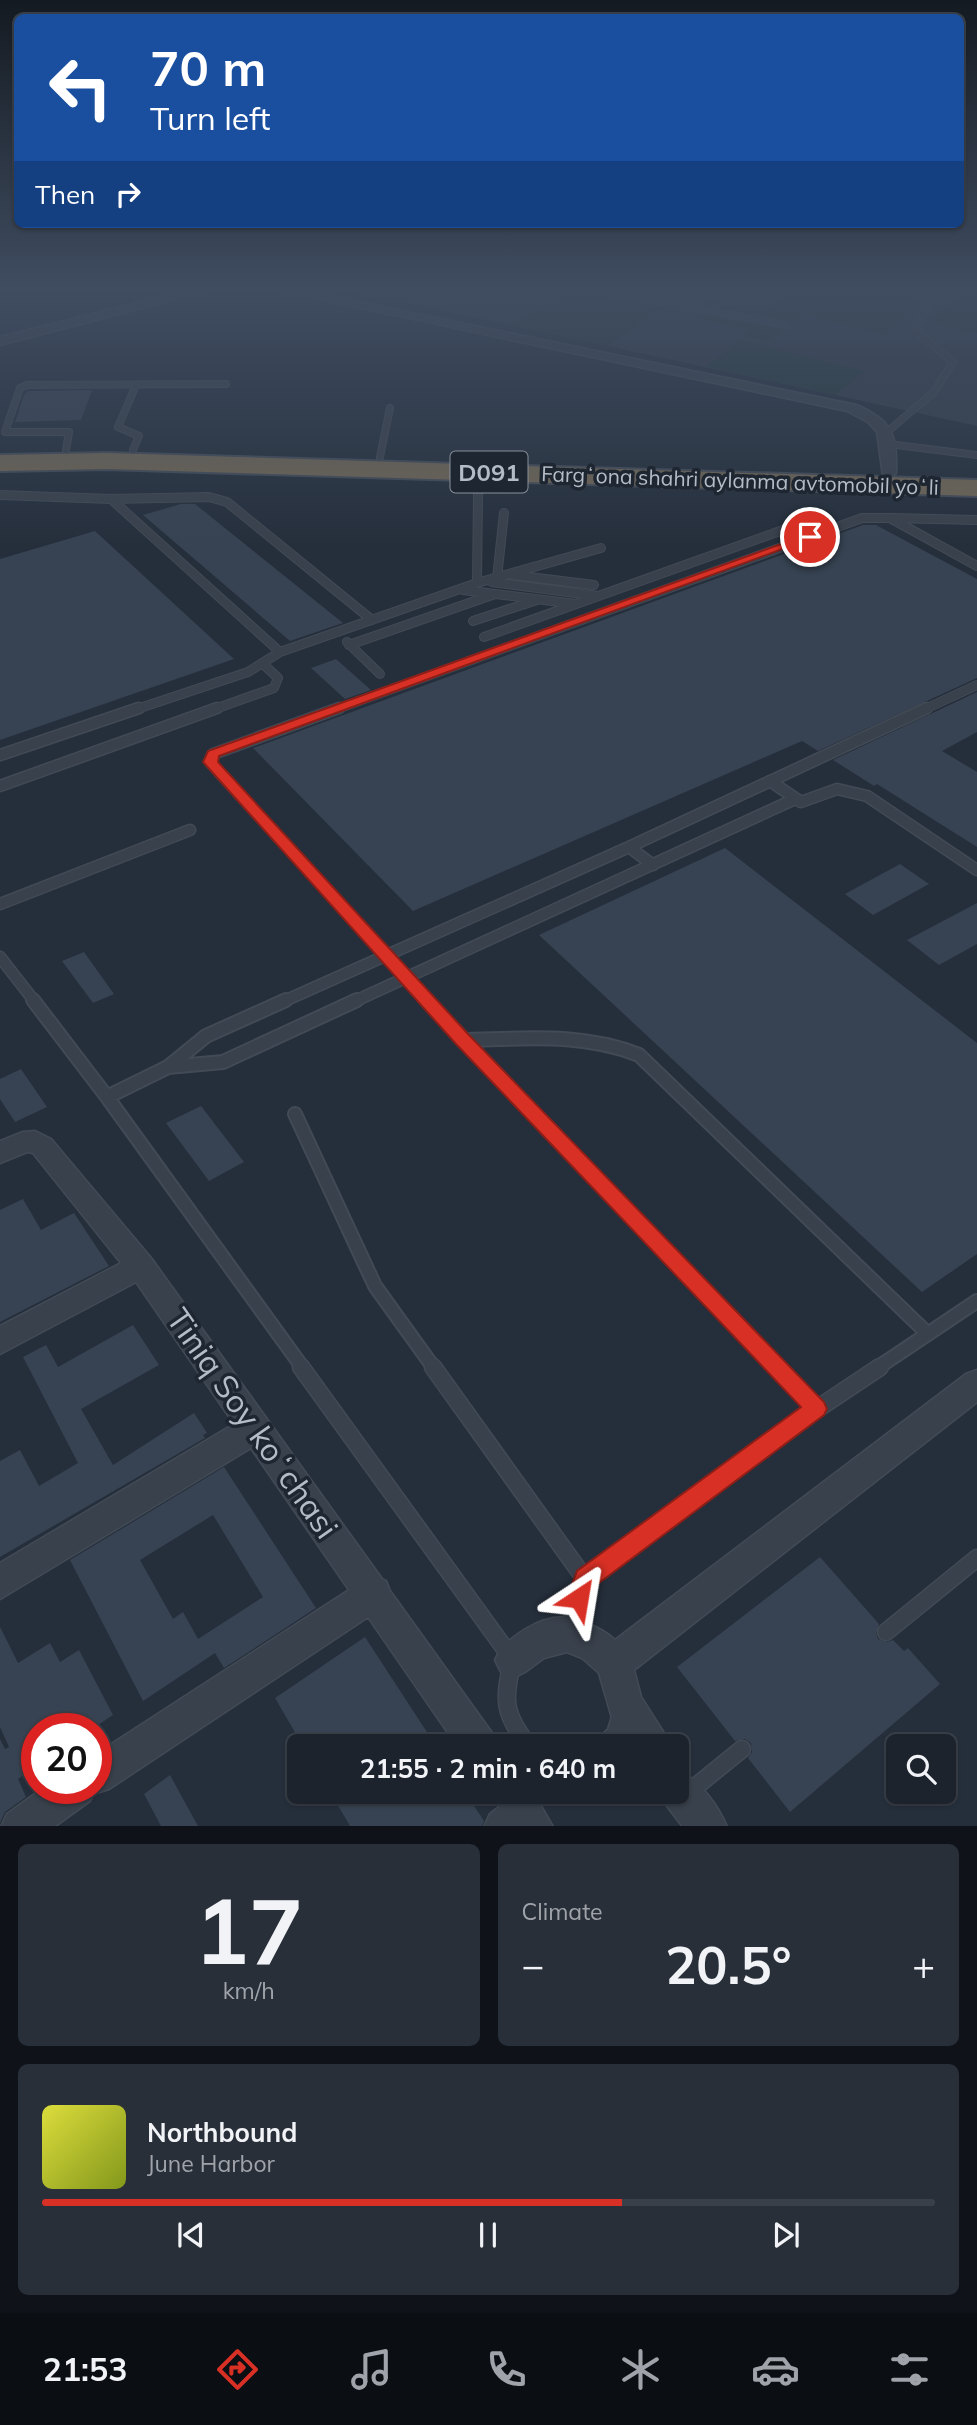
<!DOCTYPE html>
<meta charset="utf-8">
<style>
:root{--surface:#1c232d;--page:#292f39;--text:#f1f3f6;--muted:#a0a4aa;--line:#3a4049;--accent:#d93025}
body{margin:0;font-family:Mulish,sans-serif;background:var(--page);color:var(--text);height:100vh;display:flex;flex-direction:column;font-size:26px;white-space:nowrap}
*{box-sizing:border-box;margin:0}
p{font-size:23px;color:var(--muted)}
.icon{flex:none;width:38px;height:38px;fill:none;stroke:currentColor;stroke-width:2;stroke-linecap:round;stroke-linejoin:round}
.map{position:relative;height:1826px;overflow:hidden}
.panel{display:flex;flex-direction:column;gap:18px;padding:18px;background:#0f1319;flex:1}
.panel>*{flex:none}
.hud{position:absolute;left:14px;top:14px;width:950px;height:214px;border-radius:10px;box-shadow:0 2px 5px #0004,0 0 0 2px var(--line);background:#1a4fa0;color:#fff;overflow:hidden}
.fabs{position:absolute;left:886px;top:1734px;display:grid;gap:14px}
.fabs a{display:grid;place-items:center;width:70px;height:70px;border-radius:10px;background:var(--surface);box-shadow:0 2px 5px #0004,0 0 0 2px var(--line);font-size:35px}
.speed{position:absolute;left:21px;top:1713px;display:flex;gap:14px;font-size:35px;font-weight:700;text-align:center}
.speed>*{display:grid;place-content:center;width:91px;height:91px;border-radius:50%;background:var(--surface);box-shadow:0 2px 5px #0004,0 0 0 2px var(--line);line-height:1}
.speed .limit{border:10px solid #d22;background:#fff;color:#111}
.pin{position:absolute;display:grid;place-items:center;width:60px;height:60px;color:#fff;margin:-30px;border:4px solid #fff;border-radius:50%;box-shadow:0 2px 7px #0007}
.me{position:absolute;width:77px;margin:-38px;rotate:33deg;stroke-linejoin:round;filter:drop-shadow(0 0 5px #0008)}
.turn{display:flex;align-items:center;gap:24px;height:147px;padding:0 21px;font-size:32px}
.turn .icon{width:91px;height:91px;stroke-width:2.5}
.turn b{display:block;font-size:49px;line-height:60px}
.then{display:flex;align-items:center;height:66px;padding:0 21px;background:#0003;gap:14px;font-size:26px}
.big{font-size:52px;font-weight:700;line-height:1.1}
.panel .widget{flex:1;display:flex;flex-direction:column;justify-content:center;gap:10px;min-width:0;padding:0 24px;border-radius:10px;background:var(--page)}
.panel .dial{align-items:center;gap:0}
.dial b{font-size:91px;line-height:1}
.song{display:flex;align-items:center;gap:21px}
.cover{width:84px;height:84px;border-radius:10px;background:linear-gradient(135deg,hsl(60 70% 55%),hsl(70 70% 35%))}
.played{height:7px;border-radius:4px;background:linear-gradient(90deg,var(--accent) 65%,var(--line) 65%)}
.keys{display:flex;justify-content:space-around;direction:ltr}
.heat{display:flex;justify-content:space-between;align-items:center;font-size:38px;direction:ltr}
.panel .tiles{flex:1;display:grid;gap:18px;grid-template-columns:1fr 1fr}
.widget:last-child{grid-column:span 2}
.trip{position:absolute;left:287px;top:1734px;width:402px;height:70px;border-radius:10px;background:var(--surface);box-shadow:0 2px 5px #0004,0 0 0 2px var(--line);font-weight:700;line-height:70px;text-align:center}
.menu{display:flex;height:112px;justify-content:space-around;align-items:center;background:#0b0e12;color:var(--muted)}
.menu .icon{width:49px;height:49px}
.menu .on{color:var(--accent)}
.menu b{font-size:32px;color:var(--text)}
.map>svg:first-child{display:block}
.airport{fill:#333c49}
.green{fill:#273a3d}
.building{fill:#374352;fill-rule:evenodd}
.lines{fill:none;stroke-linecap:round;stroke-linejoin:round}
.lane-far4-casing{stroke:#424a55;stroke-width:8}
.lane-far3-casing{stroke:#424a55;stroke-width:10}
.lane-far2-casing{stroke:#424a55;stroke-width:13}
.lane-far1-casing{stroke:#424a55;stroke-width:16}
.lane-casing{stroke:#424a55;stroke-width:19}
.street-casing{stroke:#424a55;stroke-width:3}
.highway-casing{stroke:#444c57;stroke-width:4}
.lane-far4{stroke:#39414c;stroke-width:6}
.lane-far3{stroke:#39414c;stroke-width:8}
.lane-far2{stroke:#39414c;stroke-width:10}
.lane-far1{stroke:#39414c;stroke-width:12}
.lane{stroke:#39414c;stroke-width:16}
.street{fill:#39414c;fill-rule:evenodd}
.highway{fill:#716756;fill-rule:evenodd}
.route{fill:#d93025;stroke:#8d1f18;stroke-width:2}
.labels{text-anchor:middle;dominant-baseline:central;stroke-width:7;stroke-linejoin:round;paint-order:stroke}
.far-street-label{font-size:21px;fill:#b4bcc7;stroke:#1e2631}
.shield{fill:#1e2631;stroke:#878f9a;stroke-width:2}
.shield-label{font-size:24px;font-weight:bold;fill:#b4bcc7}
.near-street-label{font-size:32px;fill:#b4bcc7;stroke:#1e2631}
</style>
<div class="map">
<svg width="977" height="1827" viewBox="0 0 977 1827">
<rect width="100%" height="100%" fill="#252f3c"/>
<path class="airport" d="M348 290H977V426L835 395Z"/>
<path class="green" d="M569 290 759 321 755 325 757 326 762 322 786 328 766 341 745 336 751 330 697 319 701 315 661 308 607 346 512 326Z
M770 290C810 290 894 282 926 302L883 334 806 315 792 324 719 311 729 305 762 312 784 297Z
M968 290H977V333L945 327 932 320Z
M665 292 720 302 710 309 655 299V295Z
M741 340 865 371 835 395 705 367Z"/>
<path class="building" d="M92 390 81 420 15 422 24 395 28 391Z
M181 504H195L343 623 290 641 143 515Z
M863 525H876L977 579V678L818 751 802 741 413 911 253 748Z
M95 531 234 659 0 740V559Z
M336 659 371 690 345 699 311 668Z
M977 692V732L942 751 977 772V847L877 784 874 786 833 760Z
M725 848 977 1043V1254L922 1292 539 935Z
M900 864 929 884 873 915 845 894Z
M977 903V944L939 965 907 940Z
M84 952 114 994 93 1003 62 961Z
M21 1069 47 1107 15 1122 0 1099V1079Z
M201 1106 244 1162 209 1181 166 1123Z
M23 1199 41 1230 74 1213 109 1266 0 1322V1210Z
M133 1325 159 1365 81 1409 113 1465 194 1413 207 1433 203 1435 205 1438 0 1557V1461L20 1450 39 1486 78 1463 23 1357 46 1345 58 1367Z
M224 1467 316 1608 224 1668 215 1653 143 1701 70 1560ZM213 1515 263 1597 198 1639 183 1612 173 1619 140 1560Z
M820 1557 879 1624 876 1633 878 1639 887 1642 893 1640 904 1651 908 1648 940 1684 790 1812 748 1758 752 1752 751 1743 745 1739 735 1741 677 1667Z
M0 1627 18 1663 50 1643 60 1662 79 1650 113 1715 92 1729H37V1766L18 1779 26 1797 5 1812 0 1823V1739L5 1749 9 1747 0 1727Z
M365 1637 436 1746H303L275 1698Z
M170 1775 198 1826H161L144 1794Z
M330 1792H465L484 1821 482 1826H350Z"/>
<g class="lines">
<defs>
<path id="lane-far4" d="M594 290 785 325
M887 432 934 392 953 362 917 332 916 323 929 304 925 298 907 290
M888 444 977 455
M66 450 69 432H5L20 388 27 385 226 384
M133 450 139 436 118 427 136 385
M380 457 390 408
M481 477 482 472"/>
<path id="lane-far3" d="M0 495 111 499 280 652 477 583 478 495 481 475
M111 499 209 497 227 502 372 620
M892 518 977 520
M513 575 594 585
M497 578 504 513
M492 582 598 596
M477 583 601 548
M463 590 576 604
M473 621 537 600
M484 637 794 526
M347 642 380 674
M349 645 495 594
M134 710 248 672 280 652
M212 710 274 688 278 678 262 663
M334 710 862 518H890L977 566
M923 710 977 685"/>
<path id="lane-far2" d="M339 708 213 754 210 762 428 1002
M0 755 139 708
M770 781 801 802 837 789 867 796 977 870
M0 786 217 708
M629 847 653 865
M0 904 190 830
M0 957 35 1002
M282 1002 629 847 927 708
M353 1002 795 799"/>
<path id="lane-far1" d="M33 1000 107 1097 303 1368
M426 1000 778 1368
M462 1040C522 1039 582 1032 639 1055L928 1334
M168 1067 223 1062 357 1000
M107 1097 168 1067 206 1036 286 1000
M295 1114 375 1286 434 1368
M877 1368 977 1301"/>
<path id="lane" d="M301 1367 513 1660C503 1699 503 1714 529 1746
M433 1367 585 1579
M776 1367 817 1409
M569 1629 585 1579 817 1409 880 1367
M886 1632 977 1558
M601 1746 615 1734 621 1714
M689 1792 742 1749"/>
<path id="street" d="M189 290H212L0 345V337Z
M276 290H302L856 405C892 420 898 435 896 473L893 476H883L877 432 868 422 847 411Z
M35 1131 51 1139 151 1258 382 1579 386 1581 390 1591 492 1733 497 1746H457L368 1617 109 1789 93 1794 90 1801 54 1827H1L7 1814 43 1788H96V1754L349 1590 251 1448 0 1599V1563L234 1424 136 1282 0 1354V1326L121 1263 33 1153 27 1152 0 1163V1141L23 1132Z
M977 1370V1402L634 1670 641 1697 664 1733 669 1746H630L612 1718 599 1673 582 1658 567 1652 544 1658 525 1672 513 1678 501 1672 495 1660C505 1637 544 1613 570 1618 586 1622 603 1629 615 1640L966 1374Z
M677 1770C699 1779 718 1805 727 1827H683L664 1802 660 1792H677Z
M492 1792H533L553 1827H484L490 1814 499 1807Z"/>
<path id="highway" d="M107 453 977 480V496L107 469 0 471V455Z"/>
</defs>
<use href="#lane-far4" class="lane-far4-casing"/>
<use href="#lane-far3" class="lane-far3-casing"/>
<use href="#lane-far2" class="lane-far2-casing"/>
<use href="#lane-far1" class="lane-far1-casing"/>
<use href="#lane" class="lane-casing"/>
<use href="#street" class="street-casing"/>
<use href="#highway" class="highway-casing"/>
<use href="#lane-far4" class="lane-far4"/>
<use href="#lane-far3" class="lane-far3"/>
<use href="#lane-far2" class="lane-far2"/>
<use href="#lane-far1" class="lane-far1"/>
<use href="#lane" class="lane"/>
<use href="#street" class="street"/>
<use href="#highway" class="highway"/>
</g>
<linearGradient id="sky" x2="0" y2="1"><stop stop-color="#141a21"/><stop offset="0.53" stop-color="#404d61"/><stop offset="1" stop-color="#404d61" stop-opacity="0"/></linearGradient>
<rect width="977" height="546" fill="url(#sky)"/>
<path class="route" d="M806 535 815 537 219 756 218 762 469 1035 824 1402 827 1409 824 1415 595 1586 587 1606 579 1610 570 1606 567 1598 577 1571 801 1407 456 1044 203 762 208 751Z"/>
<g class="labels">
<g class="far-street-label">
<text transform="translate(740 480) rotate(2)">Fargʻona shahri aylanma avtomobil yoʻli</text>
</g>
<rect class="shield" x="450.5" y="451.5" width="77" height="41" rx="5"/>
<g class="shield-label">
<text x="489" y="472">D091</text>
</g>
<g class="near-street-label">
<text transform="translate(253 1423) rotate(55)">Tiniq Soy koʻchasi</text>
</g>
</g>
</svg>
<div class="fabs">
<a><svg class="icon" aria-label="search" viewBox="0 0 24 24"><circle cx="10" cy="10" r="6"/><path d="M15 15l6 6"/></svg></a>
</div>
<div class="speed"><div class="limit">20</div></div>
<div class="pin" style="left:810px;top:537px;background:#d93025"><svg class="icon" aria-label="arrive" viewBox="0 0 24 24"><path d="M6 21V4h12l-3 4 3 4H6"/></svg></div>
<svg class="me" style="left:579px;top:1598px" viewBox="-20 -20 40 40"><path d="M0-17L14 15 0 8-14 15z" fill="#d93025" stroke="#fff" stroke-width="4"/></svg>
<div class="trip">21:55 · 2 min · 640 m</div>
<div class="hud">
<div class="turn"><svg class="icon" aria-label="left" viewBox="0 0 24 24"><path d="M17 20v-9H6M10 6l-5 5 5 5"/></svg><div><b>70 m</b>Turn left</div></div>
<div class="then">Then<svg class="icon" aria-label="right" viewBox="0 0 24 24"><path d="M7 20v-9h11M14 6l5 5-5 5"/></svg></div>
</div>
</div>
<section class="panel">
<div class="tiles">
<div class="widget dial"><b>17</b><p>km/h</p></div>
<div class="widget"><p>Climate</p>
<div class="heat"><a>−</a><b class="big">20.5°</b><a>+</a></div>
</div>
<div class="widget">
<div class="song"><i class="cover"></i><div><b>Northbound</b><p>June Harbor</p></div></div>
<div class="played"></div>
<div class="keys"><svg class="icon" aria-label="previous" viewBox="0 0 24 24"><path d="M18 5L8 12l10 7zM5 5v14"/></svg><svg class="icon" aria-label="pause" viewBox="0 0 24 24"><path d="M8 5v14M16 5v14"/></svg><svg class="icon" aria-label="next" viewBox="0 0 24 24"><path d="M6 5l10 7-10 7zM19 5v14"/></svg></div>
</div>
</div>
</section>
<nav class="menu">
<b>21:53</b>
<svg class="icon on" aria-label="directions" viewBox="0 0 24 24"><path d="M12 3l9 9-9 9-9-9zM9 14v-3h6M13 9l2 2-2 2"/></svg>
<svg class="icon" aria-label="music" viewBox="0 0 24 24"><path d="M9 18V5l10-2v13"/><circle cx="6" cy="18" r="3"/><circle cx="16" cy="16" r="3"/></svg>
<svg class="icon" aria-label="phone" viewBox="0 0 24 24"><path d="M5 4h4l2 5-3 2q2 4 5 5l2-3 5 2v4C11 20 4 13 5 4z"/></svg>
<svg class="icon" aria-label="climate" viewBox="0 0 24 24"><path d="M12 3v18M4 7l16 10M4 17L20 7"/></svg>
<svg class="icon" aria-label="car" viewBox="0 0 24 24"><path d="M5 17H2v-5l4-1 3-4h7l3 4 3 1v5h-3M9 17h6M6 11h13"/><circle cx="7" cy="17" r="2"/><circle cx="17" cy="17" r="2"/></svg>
<svg class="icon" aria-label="filters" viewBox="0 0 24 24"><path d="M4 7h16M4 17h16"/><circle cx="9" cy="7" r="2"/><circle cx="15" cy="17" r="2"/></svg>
</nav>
